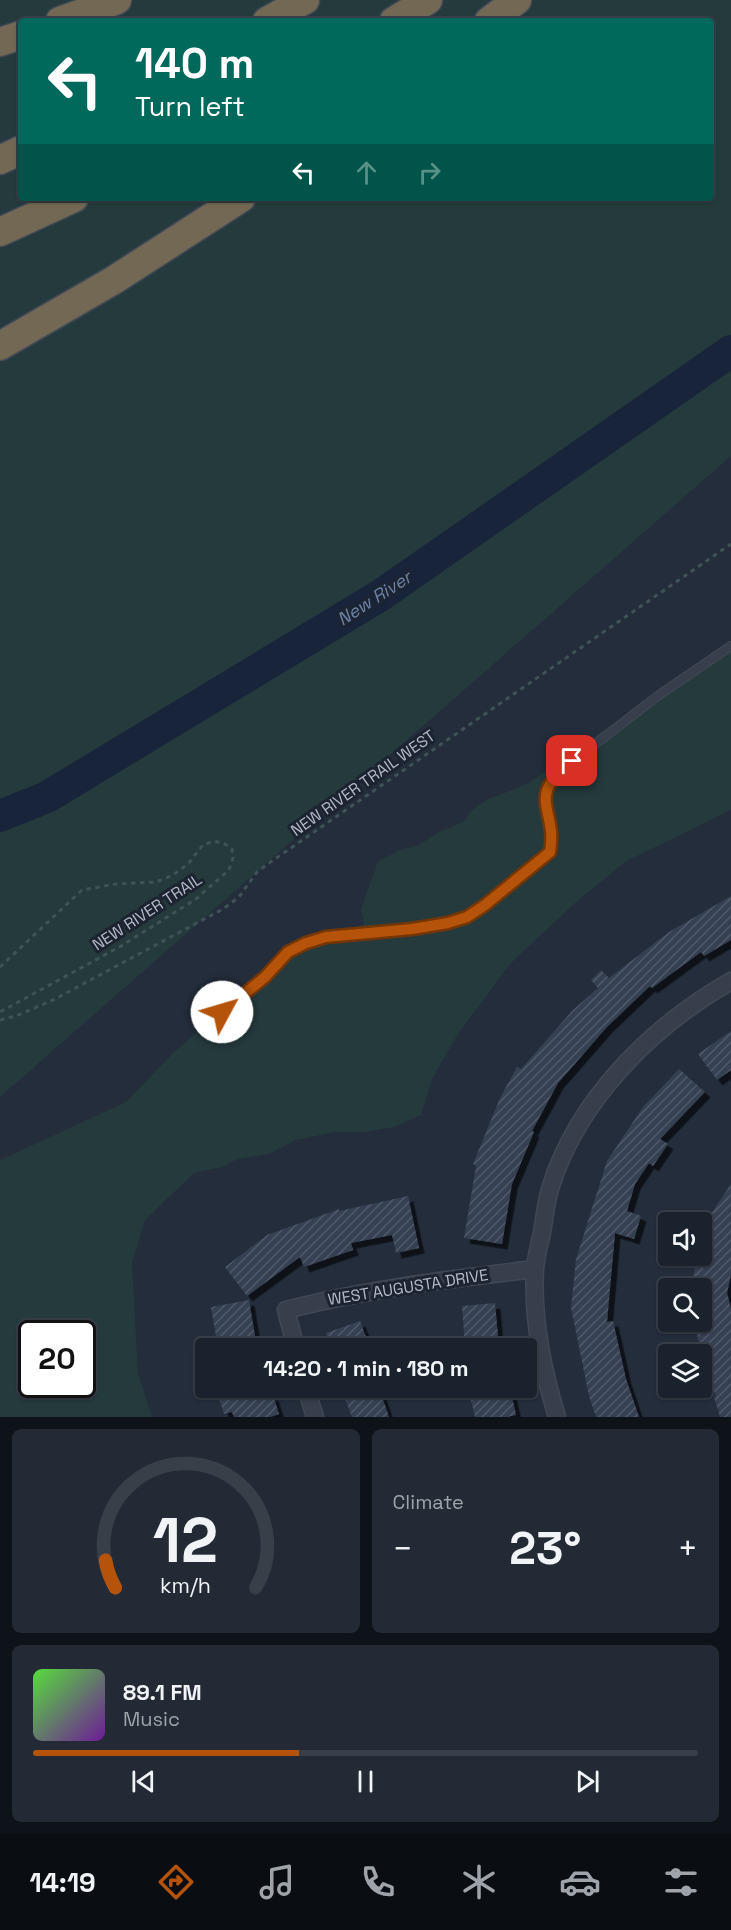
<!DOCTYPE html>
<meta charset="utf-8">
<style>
:root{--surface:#1a222d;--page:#232a35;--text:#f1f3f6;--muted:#9fa4aa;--line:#383f49;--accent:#b45309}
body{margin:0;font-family:"Space Grotesk",sans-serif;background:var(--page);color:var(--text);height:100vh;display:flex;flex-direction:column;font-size:22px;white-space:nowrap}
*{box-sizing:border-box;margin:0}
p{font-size:20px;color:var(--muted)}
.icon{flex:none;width:33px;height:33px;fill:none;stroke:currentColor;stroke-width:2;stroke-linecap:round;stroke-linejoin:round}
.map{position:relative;height:1417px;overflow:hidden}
.details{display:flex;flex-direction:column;gap:12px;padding:12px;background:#0e1319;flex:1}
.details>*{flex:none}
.top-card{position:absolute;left:18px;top:18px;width:696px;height:183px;border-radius:6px;box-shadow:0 2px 4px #0004,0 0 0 2px var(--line);background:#00695c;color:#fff;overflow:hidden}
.buttons{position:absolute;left:658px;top:1212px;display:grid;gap:12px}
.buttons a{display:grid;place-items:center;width:54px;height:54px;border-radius:6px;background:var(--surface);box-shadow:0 2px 4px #0004,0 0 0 2px var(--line);font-size:30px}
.speed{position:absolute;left:18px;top:1320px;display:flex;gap:12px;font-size:30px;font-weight:700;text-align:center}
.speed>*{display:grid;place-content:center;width:78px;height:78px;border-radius:50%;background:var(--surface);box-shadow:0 2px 4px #0004,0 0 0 2px var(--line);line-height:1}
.speed .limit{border:3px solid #111;border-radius:9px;background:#fff;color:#111}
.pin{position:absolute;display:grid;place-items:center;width:51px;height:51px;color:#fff;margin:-26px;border-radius:12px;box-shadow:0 3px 9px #0006}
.me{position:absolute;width:66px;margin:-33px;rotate:51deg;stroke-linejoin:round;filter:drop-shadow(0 0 4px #0008)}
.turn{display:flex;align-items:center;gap:21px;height:126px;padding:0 18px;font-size:27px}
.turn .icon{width:78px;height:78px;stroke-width:2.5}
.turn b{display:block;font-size:42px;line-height:51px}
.lanes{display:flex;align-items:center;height:57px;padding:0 18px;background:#0003;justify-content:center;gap:30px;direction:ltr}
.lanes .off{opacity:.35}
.big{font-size:45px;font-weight:800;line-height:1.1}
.details .tile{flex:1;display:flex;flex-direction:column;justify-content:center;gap:9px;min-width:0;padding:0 21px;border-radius:9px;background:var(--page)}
.details .dial{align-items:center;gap:0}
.dial svg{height:156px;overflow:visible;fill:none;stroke:var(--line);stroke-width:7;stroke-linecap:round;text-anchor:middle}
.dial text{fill:var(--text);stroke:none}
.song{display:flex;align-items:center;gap:18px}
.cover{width:72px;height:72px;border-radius:9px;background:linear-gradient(135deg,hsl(110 70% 55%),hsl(280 70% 35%))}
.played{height:6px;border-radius:3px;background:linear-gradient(90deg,var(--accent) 40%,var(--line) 40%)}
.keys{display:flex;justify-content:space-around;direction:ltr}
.heat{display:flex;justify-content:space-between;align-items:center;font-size:33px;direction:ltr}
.details .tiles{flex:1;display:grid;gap:12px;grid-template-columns:1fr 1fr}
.tile:last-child{grid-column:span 2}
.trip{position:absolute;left:195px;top:1338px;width:342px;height:60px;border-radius:6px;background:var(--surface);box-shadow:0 2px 4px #0004,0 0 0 2px var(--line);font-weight:800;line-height:60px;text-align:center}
.dock{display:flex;height:96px;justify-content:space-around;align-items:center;background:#0a0e12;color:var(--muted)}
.dock .icon{width:42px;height:42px}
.dock .current{color:var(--accent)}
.dock b{font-size:27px;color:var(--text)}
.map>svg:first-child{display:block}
.green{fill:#253a3d;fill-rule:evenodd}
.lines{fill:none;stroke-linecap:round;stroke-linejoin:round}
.river{stroke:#17243a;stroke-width:32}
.building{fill:url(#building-hatch);filter:url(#shadow)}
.service-casing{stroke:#404855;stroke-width:10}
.minor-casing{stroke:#404855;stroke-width:19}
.motorway-casing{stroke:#424a57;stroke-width:31}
.path{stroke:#3e5355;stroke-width:3;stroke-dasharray:4.5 4.5;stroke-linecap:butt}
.service{stroke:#373f4c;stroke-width:8}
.minor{stroke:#373f4c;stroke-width:16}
.motorway{stroke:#726854;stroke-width:28}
.route-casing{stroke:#753606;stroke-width:15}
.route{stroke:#b45309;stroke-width:10}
.labels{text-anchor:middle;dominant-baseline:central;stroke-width:6;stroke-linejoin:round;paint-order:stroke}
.street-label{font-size:16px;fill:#b3bac8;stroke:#1c2431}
.water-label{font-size:18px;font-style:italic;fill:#6c83a7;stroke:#1c2431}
</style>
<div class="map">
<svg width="731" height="1417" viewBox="0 0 731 1417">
<defs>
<pattern id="building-hatch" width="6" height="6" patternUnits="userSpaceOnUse" patternTransform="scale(1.5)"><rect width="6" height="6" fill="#354152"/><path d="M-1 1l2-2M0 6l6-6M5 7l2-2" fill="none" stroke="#505a69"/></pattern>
<filter id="shadow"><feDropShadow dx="5.5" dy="5.5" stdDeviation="0" flood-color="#0009"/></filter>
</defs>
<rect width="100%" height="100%" fill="#232d3c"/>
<path class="green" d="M0 0H731V456L0 1097ZM21 21H711V198H21Z
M731 641V810L625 862 574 904 510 964 458 1034 432 1079 421 1115 394 1127 366 1132H335L296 1140 269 1154 238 1159 222 1167 194 1173 145 1220 132 1263 138 1373 152 1417H0V1160L126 1102 174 1052 285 957 330 937 364 924 361 909 378 861 400 850 419 845 437 833 463 822 472 810 486 800 527 784ZM32 1334H82V1384H32Z"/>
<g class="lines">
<path class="river" d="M0 816 47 797 381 595 731 351"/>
</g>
<path class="building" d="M731 896V940L704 956 701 952 652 988 650 986 607 1027 558 1083 532 1131 534 1132 512 1184 502 1244 464 1238 476 1166 473 1164 500 1098 517 1067 521 1069 573 1010 598 988 591 980 601 970 609 978 669 932Z
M731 1031V1070L717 1080 698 1054Z
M679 1069 705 1092 660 1139 668 1144 653 1166 649 1163 635 1184 627 1211 641 1216 634 1239 615 1233 607 1322 613 1321 626 1379 639 1417H596L589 1396 571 1308 576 1259 607 1161 643 1107Z
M731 1184V1274L727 1293 731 1309V1417H720L714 1397 716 1396 704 1363 694 1322H702V1288H691L697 1256H702V1227Z
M408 1196 419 1248 396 1253 392 1235 351 1243 353 1250 304 1267 300 1257 247 1296 225 1267 267 1235 339 1209V1211Z
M249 1300 257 1348H218L211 1307Z
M495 1303 499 1348H465L462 1306Z
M360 1321 370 1348H331L326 1333Z
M224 1388H261L265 1397 273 1395 279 1414 270 1417H234L232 1412 224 1414 219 1398 227 1395Z
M368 1388H379L389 1417H352L344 1396Z
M468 1388H510L516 1415 507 1417H475Z"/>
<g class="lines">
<defs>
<path id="service" d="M222 1012 265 977 288 952 306 943 326 937 412 929 448 923 467 917 485 905 550 852 553 834 545 802 548 788 555 775 659 695 731 646"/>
<path id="minor" d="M296 1348 286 1310C368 1289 451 1279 535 1269
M306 1388 315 1417
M557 1417C543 1371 532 1318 535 1269 536 1257 539 1245 542 1233 544 1219 546 1203 550 1189 577 1100 652 1026 731 981"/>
<path id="motorway" d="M60 21 117 0
M267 21 305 0
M394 21 428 0
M489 21 517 0
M0 42 21 35
M0 160 21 150
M0 232 74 198
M0 346 114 280 241 198"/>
</defs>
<use href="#service" class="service-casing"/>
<use href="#minor" class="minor-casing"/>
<use href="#motorway" class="motorway-casing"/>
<path class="path" d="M0 967 82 890 116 884 156 882 173 875 188 864 203 845 214 841 225 844 232 849 233 858 229 870 196 899 121 946 0 1012
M0 1020 16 1016 53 1000 223 909 239 897 257 872 272 861 731 544"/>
<use href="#service" class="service"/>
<use href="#minor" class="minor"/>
<use href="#motorway" class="motorway"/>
</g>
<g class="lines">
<defs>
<path id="route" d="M222 1012 265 977 288 952 306 943 326 937 412 929 448 923 467 917 485 905 550 852C558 808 524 798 572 761"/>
</defs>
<use href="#route" class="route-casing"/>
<use href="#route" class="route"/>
</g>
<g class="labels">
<g class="street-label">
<text transform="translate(363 783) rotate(-35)">NEW RIVER TRAIL WEST</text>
<text transform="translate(147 912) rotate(-33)">NEW RIVER TRAIL</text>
<text transform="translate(408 1287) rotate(-9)">WEST AUGUSTA DRIVE</text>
</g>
<g class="water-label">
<text transform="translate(374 598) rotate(-33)">New River</text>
</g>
</g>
</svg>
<div class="buttons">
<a><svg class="icon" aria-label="sound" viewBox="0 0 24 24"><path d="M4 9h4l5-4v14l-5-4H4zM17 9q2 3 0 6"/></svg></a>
<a><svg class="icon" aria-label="search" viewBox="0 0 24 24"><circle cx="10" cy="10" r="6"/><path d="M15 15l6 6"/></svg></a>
<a><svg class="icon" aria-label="layers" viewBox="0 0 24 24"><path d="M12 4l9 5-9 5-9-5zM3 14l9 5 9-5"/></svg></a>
</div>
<div class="speed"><div class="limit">20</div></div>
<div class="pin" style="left:572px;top:761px;background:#d93025"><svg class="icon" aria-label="arrive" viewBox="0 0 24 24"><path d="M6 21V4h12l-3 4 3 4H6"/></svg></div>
<svg class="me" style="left:222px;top:1012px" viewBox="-20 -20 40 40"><circle r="19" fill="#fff"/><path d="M0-13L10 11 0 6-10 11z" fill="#b45309"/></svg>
<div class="trip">14:20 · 1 min · 180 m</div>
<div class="top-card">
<div class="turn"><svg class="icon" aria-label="left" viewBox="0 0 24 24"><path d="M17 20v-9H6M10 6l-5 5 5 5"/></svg><div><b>140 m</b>Turn left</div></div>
<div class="lanes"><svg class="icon" aria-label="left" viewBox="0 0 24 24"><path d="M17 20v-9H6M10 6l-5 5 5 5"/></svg><svg class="icon off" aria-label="ahead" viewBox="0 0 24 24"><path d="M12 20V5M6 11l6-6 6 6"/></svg><svg class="icon off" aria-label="right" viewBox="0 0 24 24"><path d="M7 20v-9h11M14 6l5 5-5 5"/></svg></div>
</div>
</div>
<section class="details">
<div class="tiles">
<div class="tile dial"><svg viewBox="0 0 100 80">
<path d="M14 69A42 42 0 1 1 86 69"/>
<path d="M14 69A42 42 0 0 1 9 55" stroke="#b45309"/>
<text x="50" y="56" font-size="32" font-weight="700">12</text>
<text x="50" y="72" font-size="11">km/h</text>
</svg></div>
<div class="tile"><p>Climate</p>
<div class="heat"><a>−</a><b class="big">23°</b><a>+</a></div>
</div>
<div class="tile">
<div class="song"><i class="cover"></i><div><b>89.1 FM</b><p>Music</p></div></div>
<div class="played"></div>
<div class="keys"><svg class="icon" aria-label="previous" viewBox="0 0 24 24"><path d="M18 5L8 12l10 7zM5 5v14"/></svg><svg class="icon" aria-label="pause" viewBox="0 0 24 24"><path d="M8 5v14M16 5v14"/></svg><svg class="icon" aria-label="next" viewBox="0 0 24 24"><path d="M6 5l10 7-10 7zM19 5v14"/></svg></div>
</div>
</div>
</section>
<nav class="dock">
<b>14:19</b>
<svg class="icon current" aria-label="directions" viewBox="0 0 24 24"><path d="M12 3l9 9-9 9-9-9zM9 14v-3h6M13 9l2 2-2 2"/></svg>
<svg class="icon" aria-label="music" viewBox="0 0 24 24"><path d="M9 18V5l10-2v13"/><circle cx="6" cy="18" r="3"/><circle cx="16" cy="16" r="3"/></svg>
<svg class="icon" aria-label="phone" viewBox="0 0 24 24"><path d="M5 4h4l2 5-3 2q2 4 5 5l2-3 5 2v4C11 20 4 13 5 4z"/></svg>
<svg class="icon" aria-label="climate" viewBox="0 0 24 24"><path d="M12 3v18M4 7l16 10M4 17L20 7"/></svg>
<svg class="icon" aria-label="car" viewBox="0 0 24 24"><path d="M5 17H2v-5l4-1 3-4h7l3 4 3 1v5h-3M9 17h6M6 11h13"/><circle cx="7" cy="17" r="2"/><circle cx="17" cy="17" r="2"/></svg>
<svg class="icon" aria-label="filters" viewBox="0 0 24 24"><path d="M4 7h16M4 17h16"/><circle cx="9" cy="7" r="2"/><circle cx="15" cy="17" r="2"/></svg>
</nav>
